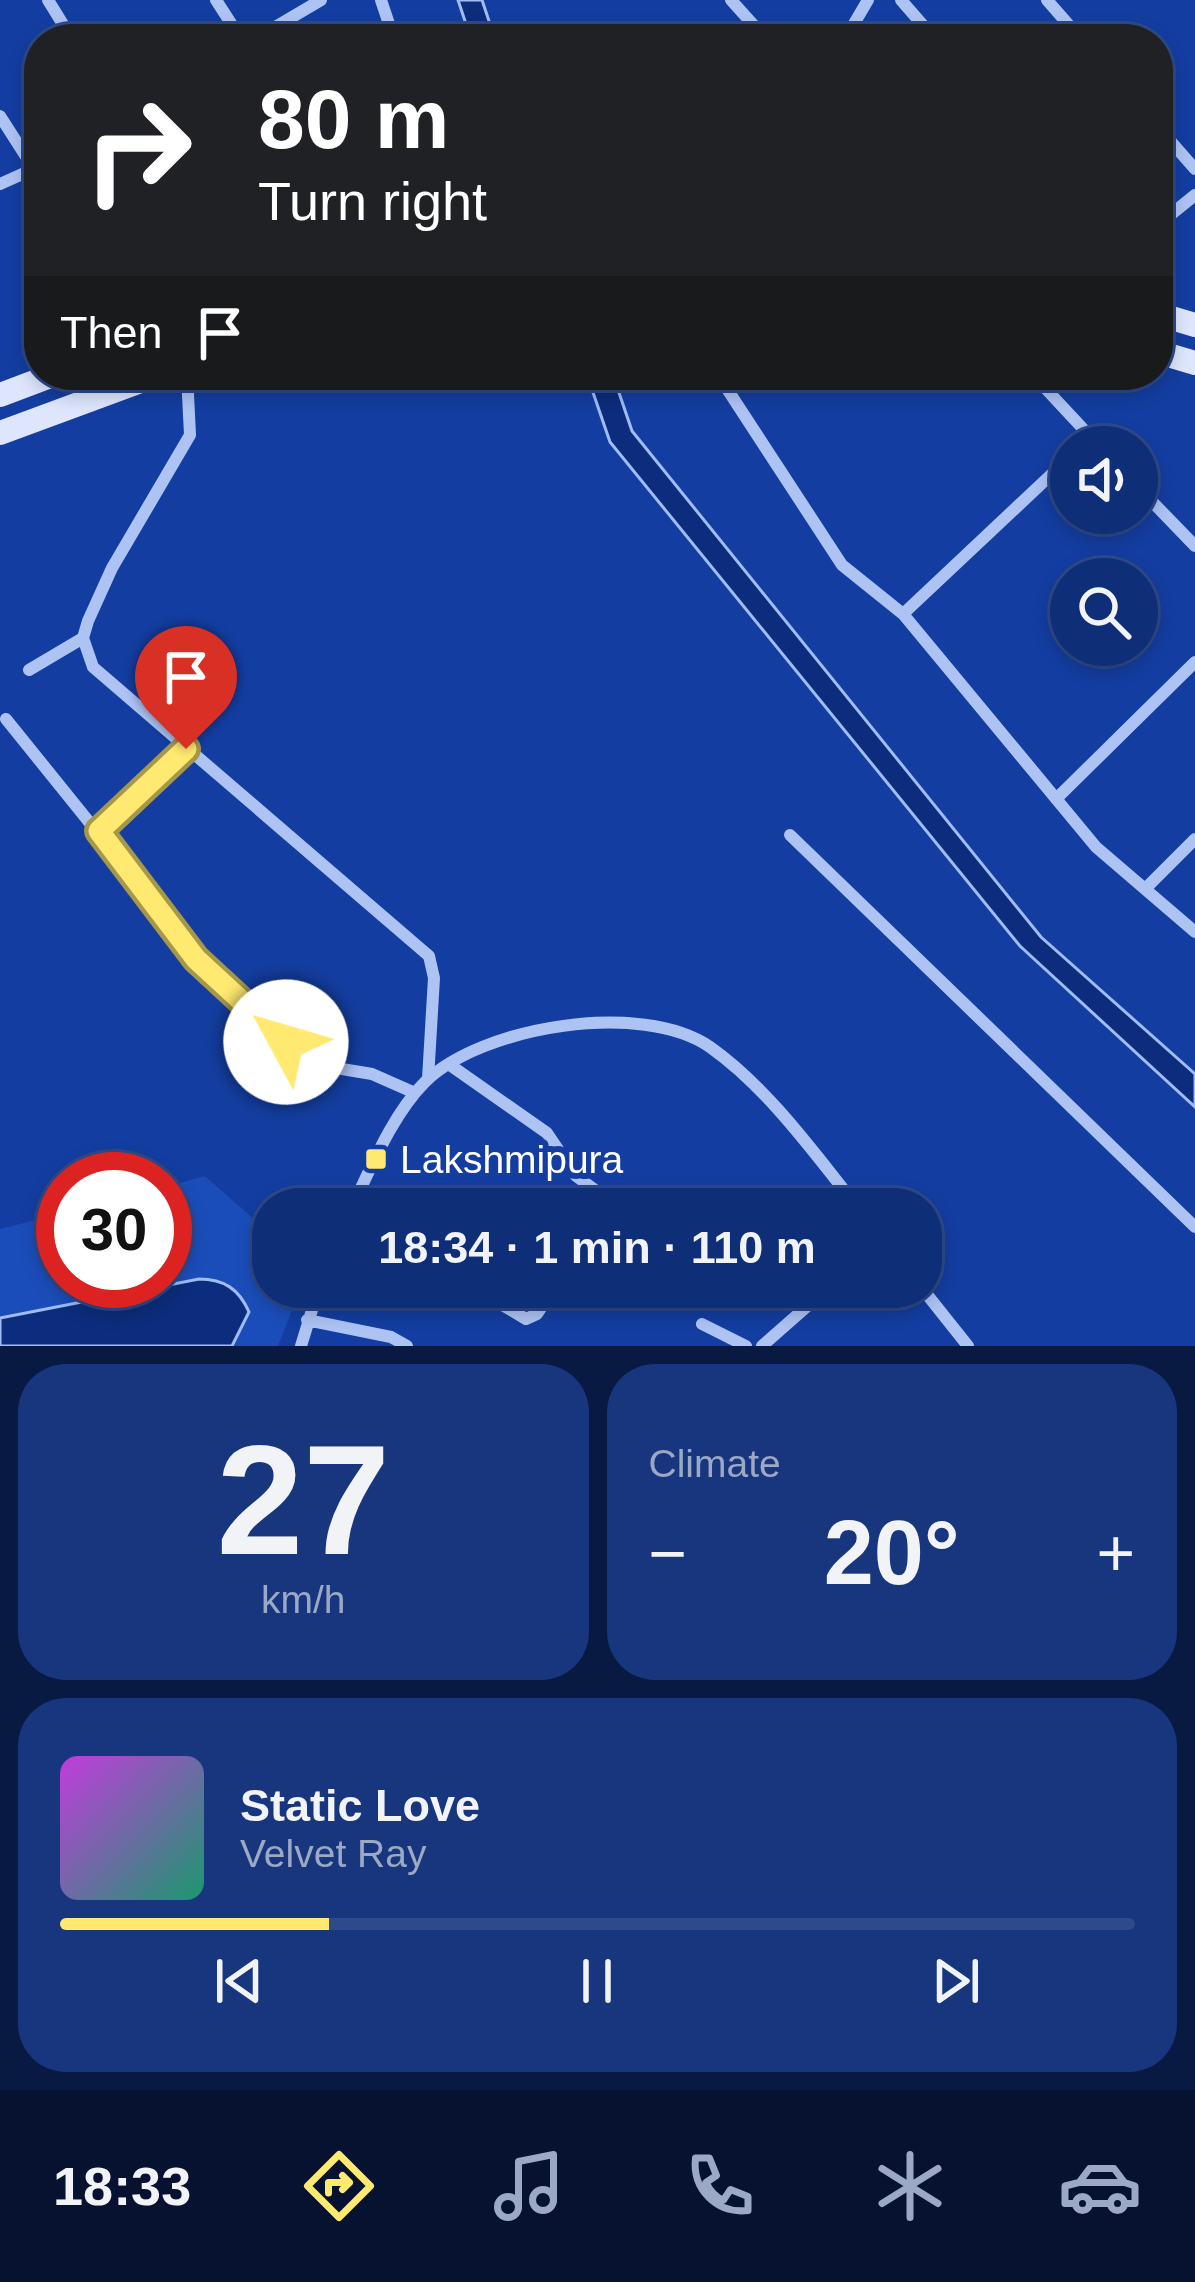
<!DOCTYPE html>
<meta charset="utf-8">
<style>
:root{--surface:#0e2e78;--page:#17367d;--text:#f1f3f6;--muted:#9ba8c6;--line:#2e4a8a;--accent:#ffe970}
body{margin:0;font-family:Helvetica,sans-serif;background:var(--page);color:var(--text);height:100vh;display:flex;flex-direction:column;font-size:45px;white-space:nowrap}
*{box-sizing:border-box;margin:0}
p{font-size:39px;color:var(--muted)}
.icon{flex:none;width:66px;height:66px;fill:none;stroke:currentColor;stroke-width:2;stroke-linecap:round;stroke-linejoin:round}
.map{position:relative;height:1346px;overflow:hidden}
.sheet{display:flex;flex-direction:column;gap:18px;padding:18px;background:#081942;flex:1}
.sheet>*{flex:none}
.guide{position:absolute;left:24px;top:24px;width:1149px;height:366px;border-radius:48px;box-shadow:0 6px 18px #0003,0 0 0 3px var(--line);background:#202124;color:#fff;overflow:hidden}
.fabs{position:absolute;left:1050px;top:426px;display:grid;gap:24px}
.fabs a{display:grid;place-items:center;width:108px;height:108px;border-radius:50%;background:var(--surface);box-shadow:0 6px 18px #0003,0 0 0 3px var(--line);font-size:60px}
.speed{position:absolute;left:36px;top:1152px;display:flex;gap:24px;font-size:60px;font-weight:700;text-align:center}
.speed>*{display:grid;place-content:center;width:156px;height:156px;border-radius:50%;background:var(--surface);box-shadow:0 6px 18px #0003,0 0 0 3px var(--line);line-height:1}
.speed .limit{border:18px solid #d22;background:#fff;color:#111}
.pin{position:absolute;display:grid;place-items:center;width:102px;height:102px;color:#fff;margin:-123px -51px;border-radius:50% 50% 50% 0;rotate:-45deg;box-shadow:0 0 12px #0007}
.pin .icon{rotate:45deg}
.me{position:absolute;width:132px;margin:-66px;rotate:309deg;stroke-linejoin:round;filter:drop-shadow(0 0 9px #0008)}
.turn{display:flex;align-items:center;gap:42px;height:252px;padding:0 36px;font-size:54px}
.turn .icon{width:156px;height:156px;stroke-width:2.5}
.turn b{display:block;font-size:84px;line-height:102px}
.then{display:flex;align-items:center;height:114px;padding:0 36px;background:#0003;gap:24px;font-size:45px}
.big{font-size:90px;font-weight:800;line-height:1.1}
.sheet .widget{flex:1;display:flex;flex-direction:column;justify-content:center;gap:18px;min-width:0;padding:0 42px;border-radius:48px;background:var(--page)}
.sheet .dial{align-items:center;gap:0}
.dial b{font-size:156px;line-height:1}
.song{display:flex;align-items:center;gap:36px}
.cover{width:144px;height:144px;border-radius:18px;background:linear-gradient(135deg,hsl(290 70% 55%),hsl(160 70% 35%))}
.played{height:12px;border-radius:6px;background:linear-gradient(90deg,var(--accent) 25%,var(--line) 25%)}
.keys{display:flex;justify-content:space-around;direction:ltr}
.heat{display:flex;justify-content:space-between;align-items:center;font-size:66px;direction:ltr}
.sheet .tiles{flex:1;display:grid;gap:18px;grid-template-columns:1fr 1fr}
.widget:last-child{grid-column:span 2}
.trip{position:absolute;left:252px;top:1188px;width:690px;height:120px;border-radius:48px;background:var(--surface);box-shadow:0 6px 18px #0003,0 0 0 3px var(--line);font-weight:800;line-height:120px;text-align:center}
.menu{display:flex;height:192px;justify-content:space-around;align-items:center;background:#061230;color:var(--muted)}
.menu .icon{width:84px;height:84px}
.menu .active{color:var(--accent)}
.menu b{font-size:54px;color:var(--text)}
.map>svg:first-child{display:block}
.green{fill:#1b4dba}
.water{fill:#0c2d7d;stroke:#9fbcf7;stroke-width:3}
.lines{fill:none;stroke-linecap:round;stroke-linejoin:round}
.minor{stroke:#adc3f4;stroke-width:12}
.secondary{stroke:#dde6fd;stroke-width:24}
.route-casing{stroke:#a69749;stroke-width:30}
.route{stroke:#ffe970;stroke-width:21}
.poi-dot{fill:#ffe970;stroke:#133da0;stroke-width:4.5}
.labels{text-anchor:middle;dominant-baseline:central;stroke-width:12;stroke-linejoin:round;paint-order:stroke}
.poi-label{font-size:39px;fill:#fff;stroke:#133da0;text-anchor:start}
</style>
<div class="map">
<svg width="1195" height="1346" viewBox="0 0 1195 1346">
<rect width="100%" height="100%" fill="#133da0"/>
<path class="green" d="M205 1176 273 1236V1287H301L278 1346H232L249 1311 199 1279 0 1318V1229L63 1213V1281H165V1187Z"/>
<path class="water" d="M458 0H482L495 39H471Z
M587 375H613L632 431 1041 937 1195 1074V1107L1020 946 610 442Z
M199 1279C224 1279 239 1289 249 1312L232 1346H0V1318Z"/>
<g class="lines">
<path class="minor" d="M48 0 72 39
M216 0 241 39
M381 0 394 39
M731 0 766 39
M901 0 935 39
M1047 0 1081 39
M255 39 321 0
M845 39 868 0
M0 116 34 169
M1158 127 1195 169
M0 184 38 167
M1158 225 1195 195
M187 375 190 435 112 568 88 621 83 638 93 667 429 956 434 978 428 1079
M718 375 842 565 903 614 1096 847 1195 932
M1033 375 1100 447
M1137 486 1195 546
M903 614 1071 456
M29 670 83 638
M6 719 231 998 287 1042 336 1068 372 1074 415 1093
M1056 799 1195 662
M99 831 186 749
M790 835 1195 1227
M1145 889 1195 839
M450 1065 547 1133 576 1176 621 1209
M351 1209C371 1168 392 1115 425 1082 482 1026 642 1000 710 1047 768 1088 815 1154 859 1209
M472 1287 526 1319 537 1314 555 1287
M921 1287 968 1346
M307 1320 391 1337 407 1346
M702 1324 746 1346
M301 1346 319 1287
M762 1346 829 1287"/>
<path class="secondary" d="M1158 314 1195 325
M1158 352 1195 363
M0 395 53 375
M0 433 157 375"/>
</g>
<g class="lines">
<defs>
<path id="route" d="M186 749 99 831 196 959 286 1042"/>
</defs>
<use href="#route" class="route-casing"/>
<use href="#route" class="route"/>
</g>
<rect class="poi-dot" x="364" y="1147" width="24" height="24" rx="6"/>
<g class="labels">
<g class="poi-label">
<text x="400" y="1159">Lakshmipura</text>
</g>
</g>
</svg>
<div class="fabs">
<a><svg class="icon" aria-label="sound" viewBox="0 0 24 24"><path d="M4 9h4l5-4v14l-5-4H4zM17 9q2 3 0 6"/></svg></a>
<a><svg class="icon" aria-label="search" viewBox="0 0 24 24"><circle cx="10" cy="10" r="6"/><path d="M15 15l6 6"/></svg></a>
</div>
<div class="speed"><div class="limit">30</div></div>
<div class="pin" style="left:186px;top:749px;background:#d93025"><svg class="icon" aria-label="arrive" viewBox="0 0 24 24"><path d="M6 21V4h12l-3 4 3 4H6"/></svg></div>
<svg class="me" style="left:286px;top:1042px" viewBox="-20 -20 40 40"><circle r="19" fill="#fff"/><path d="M0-13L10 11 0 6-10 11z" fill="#ffe970"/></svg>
<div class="trip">18:34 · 1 min · 110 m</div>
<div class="guide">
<div class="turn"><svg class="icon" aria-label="right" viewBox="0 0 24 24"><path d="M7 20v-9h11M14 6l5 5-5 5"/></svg><div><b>80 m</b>Turn right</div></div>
<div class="then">Then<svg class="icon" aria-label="arrive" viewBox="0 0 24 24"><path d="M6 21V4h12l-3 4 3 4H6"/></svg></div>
</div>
</div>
<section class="sheet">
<div class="tiles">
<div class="widget dial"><b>27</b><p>km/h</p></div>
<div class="widget"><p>Climate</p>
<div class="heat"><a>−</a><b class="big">20°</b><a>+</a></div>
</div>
<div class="widget">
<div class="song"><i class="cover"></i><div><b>Static Love</b><p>Velvet Ray</p></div></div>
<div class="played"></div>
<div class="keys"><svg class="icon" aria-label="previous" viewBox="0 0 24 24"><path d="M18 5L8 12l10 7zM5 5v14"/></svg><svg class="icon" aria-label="pause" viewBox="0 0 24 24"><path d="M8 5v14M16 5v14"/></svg><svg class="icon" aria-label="next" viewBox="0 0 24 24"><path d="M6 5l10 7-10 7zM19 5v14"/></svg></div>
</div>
</div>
</section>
<nav class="menu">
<b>18:33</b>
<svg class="icon active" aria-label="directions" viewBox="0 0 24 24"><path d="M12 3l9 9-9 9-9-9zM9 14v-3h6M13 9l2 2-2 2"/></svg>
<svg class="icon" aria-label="music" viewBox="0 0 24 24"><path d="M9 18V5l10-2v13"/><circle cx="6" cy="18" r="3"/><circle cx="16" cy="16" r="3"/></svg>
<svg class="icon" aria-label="phone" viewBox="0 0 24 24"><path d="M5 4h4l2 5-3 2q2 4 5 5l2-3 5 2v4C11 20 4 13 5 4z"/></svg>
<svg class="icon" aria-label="climate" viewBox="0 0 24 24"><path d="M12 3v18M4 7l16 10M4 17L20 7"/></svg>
<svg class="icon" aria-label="car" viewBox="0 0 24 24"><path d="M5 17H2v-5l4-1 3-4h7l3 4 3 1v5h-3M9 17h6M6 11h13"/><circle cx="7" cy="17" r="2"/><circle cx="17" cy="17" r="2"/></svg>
</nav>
